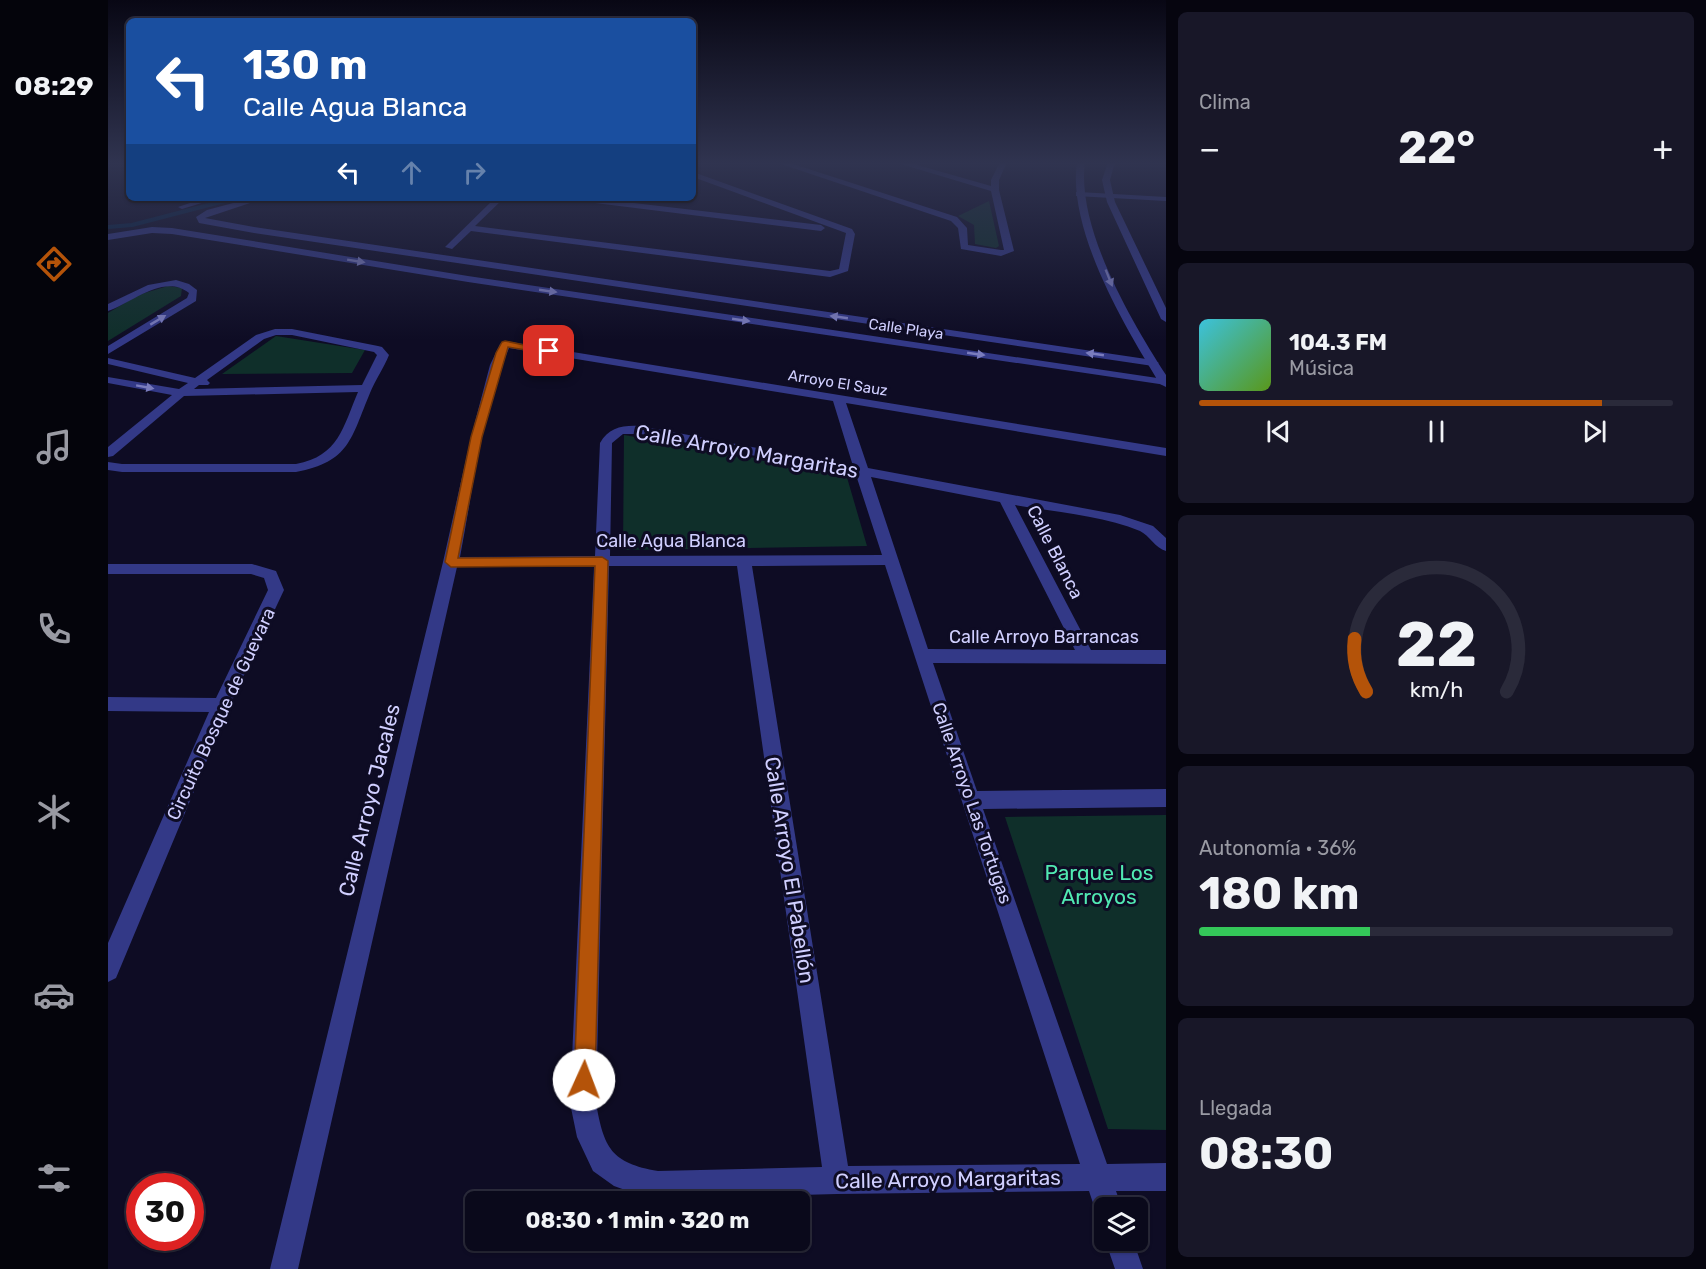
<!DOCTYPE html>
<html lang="es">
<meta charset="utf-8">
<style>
:root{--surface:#0a091b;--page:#181728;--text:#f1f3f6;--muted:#999aa3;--line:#2a2a3a;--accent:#b45309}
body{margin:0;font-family:Rubik,sans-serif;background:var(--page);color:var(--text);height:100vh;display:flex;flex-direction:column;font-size:22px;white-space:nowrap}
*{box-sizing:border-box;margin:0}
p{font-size:20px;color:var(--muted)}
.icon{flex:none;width:33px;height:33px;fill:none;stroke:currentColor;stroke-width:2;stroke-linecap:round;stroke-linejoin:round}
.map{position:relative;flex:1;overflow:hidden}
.drawer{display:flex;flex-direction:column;gap:12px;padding:12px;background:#06050f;width:540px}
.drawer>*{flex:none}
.hud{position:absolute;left:18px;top:18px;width:570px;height:183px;border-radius:9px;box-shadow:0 2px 4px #0004,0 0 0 2px var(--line);background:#1a4fa0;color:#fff;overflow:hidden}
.controls{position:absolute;left:986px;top:1197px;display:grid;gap:12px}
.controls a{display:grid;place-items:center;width:54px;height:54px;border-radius:9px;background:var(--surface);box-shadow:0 2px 4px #0004,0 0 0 2px var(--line);font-size:30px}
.speed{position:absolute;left:18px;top:1173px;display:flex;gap:12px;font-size:30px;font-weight:700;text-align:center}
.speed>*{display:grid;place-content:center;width:78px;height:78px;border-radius:50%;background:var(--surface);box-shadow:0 2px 4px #0004,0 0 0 2px var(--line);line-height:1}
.speed .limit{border:9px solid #d22;background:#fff;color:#111}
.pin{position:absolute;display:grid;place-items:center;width:51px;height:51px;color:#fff;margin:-26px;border-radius:12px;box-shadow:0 3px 9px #0006}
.me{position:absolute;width:66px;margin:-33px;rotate:2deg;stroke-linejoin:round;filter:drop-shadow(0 0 4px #0008)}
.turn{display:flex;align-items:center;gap:21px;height:126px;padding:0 18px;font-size:27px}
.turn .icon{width:78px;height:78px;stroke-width:2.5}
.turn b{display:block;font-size:42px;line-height:51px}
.lanes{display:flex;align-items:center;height:57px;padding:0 18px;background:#0003;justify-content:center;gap:30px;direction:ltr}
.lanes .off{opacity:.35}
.big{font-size:45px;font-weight:700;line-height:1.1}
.drawer .widget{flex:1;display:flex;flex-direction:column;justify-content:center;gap:9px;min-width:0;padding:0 21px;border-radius:9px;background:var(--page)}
.drawer .dial{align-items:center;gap:0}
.dial svg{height:156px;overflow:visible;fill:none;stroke:var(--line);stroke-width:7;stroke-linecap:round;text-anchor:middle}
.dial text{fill:var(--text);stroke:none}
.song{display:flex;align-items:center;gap:18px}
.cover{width:72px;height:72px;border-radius:9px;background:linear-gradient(135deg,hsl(190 70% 55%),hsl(90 70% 35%))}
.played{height:6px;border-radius:3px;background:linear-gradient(90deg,var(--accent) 85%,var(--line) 85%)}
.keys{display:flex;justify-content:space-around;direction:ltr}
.heat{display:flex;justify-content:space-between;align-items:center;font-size:33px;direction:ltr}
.charge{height:9px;border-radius:4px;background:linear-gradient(90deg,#34c759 36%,var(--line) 0)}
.trip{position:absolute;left:357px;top:1191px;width:345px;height:60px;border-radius:9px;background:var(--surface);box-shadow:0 2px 4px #0004,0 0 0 2px var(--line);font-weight:700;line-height:60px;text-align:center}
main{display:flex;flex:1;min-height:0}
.tab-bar{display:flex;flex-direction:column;width:108px;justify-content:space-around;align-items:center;background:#04040b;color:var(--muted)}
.tab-bar .icon{width:42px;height:42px}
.tab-bar .selected{color:var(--accent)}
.tab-bar b{font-size:27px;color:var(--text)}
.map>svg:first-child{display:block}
.green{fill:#0f2f2a}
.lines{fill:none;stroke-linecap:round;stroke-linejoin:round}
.stream{stroke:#052344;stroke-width:4}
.minor{fill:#333987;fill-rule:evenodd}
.tertiary{fill:#333987;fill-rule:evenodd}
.oneway{fill:#7a7cbd}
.route{fill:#b45309;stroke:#753606;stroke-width:1.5}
.labels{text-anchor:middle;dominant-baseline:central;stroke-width:6;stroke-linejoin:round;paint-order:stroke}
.far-street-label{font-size:15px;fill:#d0cfff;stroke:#0e0c24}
.street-label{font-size:18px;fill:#d0cfff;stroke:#0e0c24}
.near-street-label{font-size:21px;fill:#d0cfff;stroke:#0e0c24}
.near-park-label{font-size:21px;fill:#51e9b2;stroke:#0e0c24}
</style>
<main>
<nav class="tab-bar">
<b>08:29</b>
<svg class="icon selected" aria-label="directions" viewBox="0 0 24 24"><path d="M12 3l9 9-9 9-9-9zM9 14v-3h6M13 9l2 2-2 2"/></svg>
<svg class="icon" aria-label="music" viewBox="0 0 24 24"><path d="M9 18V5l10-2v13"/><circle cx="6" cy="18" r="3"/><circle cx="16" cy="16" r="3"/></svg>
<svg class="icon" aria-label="phone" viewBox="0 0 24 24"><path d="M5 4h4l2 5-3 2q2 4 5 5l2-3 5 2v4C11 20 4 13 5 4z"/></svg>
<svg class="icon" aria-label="climate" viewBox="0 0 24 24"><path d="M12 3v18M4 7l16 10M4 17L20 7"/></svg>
<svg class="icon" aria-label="car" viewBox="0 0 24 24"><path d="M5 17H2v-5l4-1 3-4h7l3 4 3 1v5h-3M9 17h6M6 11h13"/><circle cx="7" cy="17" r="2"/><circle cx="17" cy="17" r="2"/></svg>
<svg class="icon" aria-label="filters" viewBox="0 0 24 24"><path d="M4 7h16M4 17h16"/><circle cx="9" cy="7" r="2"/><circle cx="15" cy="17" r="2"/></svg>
</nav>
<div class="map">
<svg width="1058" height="1269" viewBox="0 0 1058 1269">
<rect width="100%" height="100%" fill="#0e0c24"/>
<path class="green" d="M881 201 891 246 888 248 867 244 866 225 850 216Z
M60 286 74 288 73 296 0 341V313L30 295Z
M168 336 257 350 244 373 114 374Z
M516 435 738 474 759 546 515 550Z
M1058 815V1130L1000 1129 897 817Z"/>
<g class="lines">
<path class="stream" d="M0 227 24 225 128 198"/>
<path class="minor" d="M667 162H679L849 217 859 228 860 245 893 250H896L883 191 786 162H799L883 186V180L892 162H899L891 180V190L906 251 893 256 853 249 850 228 843 221Z
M585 172 744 229 747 234 740 271 722 277 363 231 344 249 337 247 387 198H396L367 226 722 271 731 269 738 233 585 177Z
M971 192 1058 197V201L968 196V192Z
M97 198H110L74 209 70 207Z
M144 198H157L97 218 146 227 1045 360 1051 363 1045 366 146 233 91 223 88 217 99 210Z
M459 198H483L713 225 717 228 713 231 463 200Z
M44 227 64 228 360 276 1056 379 1058 385 360 282 64 234 44 233 0 240V234Z
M68 280 81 284 89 290 88 301 0 354V346L79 298 81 293C56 273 24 303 0 311V304L40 285Z
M167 329H184L270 346 274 347 281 355C276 368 267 380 262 393 243 438 242 462 188 472H14L0 470V462L14 464H188C231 456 235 427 250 392L76 396 5 456 0 457V447L64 395 0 383V377L71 389 80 383 0 364V358L87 378 148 335ZM168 335H184L266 352 269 355 254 385 86 389 91 385H100L102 383 99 380 156 339Z
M397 341 1058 448V456L738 403 760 468 1012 515 1045 526 1058 538V551C1047 548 1042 536 1032 531 996 516 947 512 907 505L983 650H1058V664L825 663 869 791 1058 789V807L875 809 999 1164 1058 1163V1191H1008L1014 1208H996V1220L990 1218 981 1191 729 1194 550 1199 531 1195 506 1186 485 1171 469 1137 462 1103 486 567H349L190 1269H162L335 562 363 437 382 365 392 344ZM401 348 725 401 745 466 533 426C515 425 501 427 492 443L487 556 352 557C365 488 374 413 401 348ZM515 434H533L748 475 774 555 502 556 504 443ZM763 477 892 502 967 650 820 649ZM777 565 972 1164 740 1166 644 566ZM501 566H629L714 1167 550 1171C503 1163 496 1148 488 1103Z
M0 564H144L168 571 176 590 122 705 8 978 0 982V943L101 712 0 711V697L108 698 160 590 156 578 143 574H0Z
M997 1240H1025L1035 1269H1007Z"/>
<path class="tertiary" d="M969 162H977C968 227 1023 321 1058 375V387L1052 384C1017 327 959 230 969 162Z
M1000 162H1007L1002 180 1007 202 1058 308V322L1053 319 999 202 994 180Z"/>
</g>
<defs><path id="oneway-solid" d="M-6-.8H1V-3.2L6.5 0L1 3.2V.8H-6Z" transform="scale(1.5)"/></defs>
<g class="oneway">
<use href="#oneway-solid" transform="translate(248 261) rotate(9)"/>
<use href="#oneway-solid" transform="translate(1001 278) rotate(68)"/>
<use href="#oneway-solid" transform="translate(440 291) rotate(8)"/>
<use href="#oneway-solid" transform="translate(731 317) rotate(-172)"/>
<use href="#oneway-solid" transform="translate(50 320) rotate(-31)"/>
<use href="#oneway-solid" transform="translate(633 320) rotate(8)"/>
<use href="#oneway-solid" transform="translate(868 354) rotate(8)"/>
<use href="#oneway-solid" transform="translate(987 354) rotate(-172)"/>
<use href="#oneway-solid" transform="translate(37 387) rotate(10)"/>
</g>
<linearGradient id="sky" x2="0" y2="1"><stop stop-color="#080714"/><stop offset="0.48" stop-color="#303450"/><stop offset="1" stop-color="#303450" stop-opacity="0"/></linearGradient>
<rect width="1058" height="340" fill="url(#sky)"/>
<path class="route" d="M397 341 446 351 441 354 400 347 374 437 350 558 494 557 500 561 487 1080 483 1087 476 1090 469 1087 466 1080 487 566 343 567 337 562 363 437 388 353 394 342Z"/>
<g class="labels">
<g class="far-street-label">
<text transform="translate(798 329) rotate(8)">Calle Playa</text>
<text transform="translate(730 383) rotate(9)">Arroyo El Sauz</text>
</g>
<g class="street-label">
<text x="563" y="541">Calle Agua Blanca</text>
<text transform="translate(947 552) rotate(63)">Calle Blanca</text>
<text x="936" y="637">Calle Arroyo Barrancas</text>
<text transform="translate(113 714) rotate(-65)">Circuito Bosque de Guevara</text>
<text transform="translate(864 803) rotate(71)">Calle Arroyo Las Tortugas</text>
</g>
<g class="near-street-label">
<text transform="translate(639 451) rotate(10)">Calle Arroyo Margaritas</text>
<text transform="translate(261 800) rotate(-76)">Calle Arroyo Jacales</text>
<text transform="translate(682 870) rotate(81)">Calle Arroyo El Pabellón</text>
<text transform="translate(840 1179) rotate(-1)">Calle Arroyo Margaritas</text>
</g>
<g class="near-park-label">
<text x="991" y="872">Parque Los<tspan x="991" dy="24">Arroyos</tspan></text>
</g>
</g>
</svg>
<div class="controls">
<a><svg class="icon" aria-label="layers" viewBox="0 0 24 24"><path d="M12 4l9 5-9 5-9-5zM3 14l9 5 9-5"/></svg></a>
</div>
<div class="speed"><div class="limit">30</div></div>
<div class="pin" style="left:441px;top:351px;background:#d93025"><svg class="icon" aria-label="arrive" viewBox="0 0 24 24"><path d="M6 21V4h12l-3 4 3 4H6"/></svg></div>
<svg class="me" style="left:476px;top:1080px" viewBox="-20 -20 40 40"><circle r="19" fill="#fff"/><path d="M0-13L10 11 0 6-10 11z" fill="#b45309"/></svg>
<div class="trip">08:30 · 1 min · 320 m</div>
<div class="hud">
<div class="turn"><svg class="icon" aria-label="left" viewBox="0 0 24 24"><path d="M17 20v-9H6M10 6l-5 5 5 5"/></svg><div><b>130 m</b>Calle Agua Blanca</div></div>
<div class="lanes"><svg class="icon" aria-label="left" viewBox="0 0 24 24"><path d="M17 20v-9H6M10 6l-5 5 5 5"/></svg><svg class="icon off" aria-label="ahead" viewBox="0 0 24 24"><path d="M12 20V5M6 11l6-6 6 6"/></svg><svg class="icon off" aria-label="right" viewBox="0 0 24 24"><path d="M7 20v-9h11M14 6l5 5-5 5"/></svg></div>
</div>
</div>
<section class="drawer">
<div class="widget"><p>Clima</p>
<div class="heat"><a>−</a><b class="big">22°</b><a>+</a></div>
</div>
<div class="widget">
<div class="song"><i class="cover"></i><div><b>104.3 FM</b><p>Música</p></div></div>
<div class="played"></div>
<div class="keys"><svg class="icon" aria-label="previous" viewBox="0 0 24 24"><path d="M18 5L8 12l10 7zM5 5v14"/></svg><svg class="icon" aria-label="pause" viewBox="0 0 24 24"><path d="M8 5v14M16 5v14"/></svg><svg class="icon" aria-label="next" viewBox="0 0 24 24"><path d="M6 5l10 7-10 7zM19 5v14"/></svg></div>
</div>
<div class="widget dial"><svg viewBox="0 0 100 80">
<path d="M14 69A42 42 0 1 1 86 69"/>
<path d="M14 69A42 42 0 0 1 8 42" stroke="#b45309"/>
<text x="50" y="56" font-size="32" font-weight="700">22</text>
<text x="50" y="72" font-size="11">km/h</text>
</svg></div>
<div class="widget"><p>Autonomía · 36%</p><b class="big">180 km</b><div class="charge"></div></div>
<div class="widget"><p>Llegada</p><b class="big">08:30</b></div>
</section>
</main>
